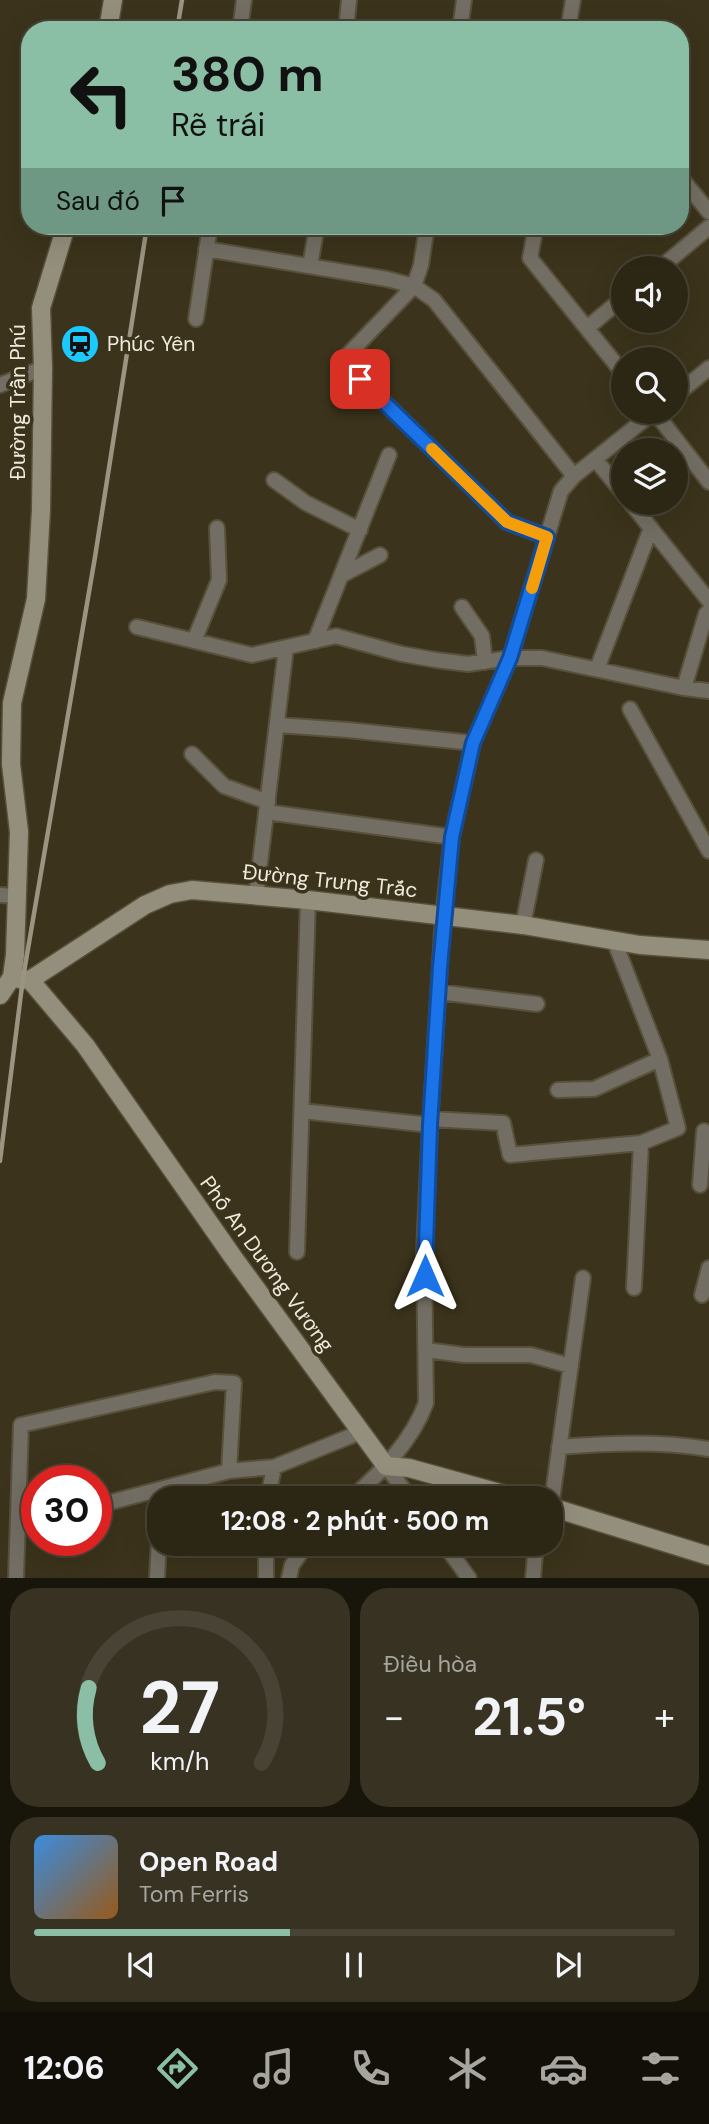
<!DOCTYPE html>
<html lang="vi">
<meta charset="utf-8">
<style>
:root{--surface:#2c2614;--page:#383222;--text:#f1f3f6;--muted:#a6a5a0;--line:#484334;--accent:#8abfa5}
body{margin:0;font-family:"DM Sans",sans-serif;background:var(--page);color:var(--text);height:100vh;display:flex;flex-direction:column;font-size:26px;white-space:nowrap}
*{box-sizing:border-box;margin:0}
p{font-size:23px;color:var(--muted)}
.icon{flex:none;width:38px;height:38px;fill:none;stroke:currentColor;stroke-width:2;stroke-linecap:round;stroke-linejoin:round}
.map{position:relative;height:1578px;overflow:hidden}
.sheet{display:flex;flex-direction:column;gap:10px;padding:10px;background:#18150b;flex:1}
.sheet>*{flex:none}
.guide{position:absolute;left:21px;top:21px;width:668px;height:214px;border-radius:28px;box-shadow:0 7px 28px #0002,0 0 0 2px var(--line);background:#8abfa5;color:#111;overflow:hidden}
.fabs{position:absolute;left:611px;top:256px;display:grid;gap:14px}
.fabs a{display:grid;place-items:center;width:77px;height:77px;border-radius:50%;background:var(--surface);box-shadow:0 7px 28px #0002,0 0 0 2px var(--line);font-size:35px}
.speed{position:absolute;left:21px;top:1465px;display:flex;gap:14px;font-size:35px;font-weight:700;text-align:center}
.speed>*{display:grid;place-content:center;width:91px;height:91px;border-radius:50%;background:var(--surface);box-shadow:0 7px 28px #0002,0 0 0 2px var(--line);line-height:1}
.speed .limit{border:10px solid #d22;background:#fff;color:#111}
.pin{position:absolute;display:grid;place-items:center;width:60px;height:60px;color:#fff;margin:-30px;border-radius:14px;box-shadow:0 4px 10px #0006}
.me{position:absolute;width:77px;margin:-38px;rotate:0deg;stroke-linejoin:round;filter:drop-shadow(0 0 5px #0008)}
.turn{display:flex;align-items:center;gap:24px;height:147px;padding:0 35px;font-size:32px}
.turn .icon{width:91px;height:91px;stroke-width:2.5}
.turn b{display:block;font-size:49px;line-height:60px}
.then{display:flex;align-items:center;height:66px;padding:0 35px;background:#0003;gap:14px;font-size:26px}
.big{font-size:52px;font-weight:700;line-height:1.1}
.sheet .card{flex:1;display:flex;flex-direction:column;justify-content:center;gap:10px;min-width:0;padding:0 24px;border-radius:28px;background:var(--page)}
.sheet .dial{align-items:center;gap:0}
.dial svg{height:182px;overflow:visible;fill:none;stroke:var(--line);stroke-width:7;stroke-linecap:round;text-anchor:middle}
.dial text{fill:var(--text);stroke:none}
.song{display:flex;align-items:center;gap:21px}
.cover{width:84px;height:84px;border-radius:10px;background:linear-gradient(135deg,hsl(210 70% 55%),hsl(30 70% 35%))}
.played{height:7px;border-radius:4px;background:linear-gradient(90deg,var(--accent) 40%,var(--line) 40%)}
.keys{display:flex;justify-content:space-around;direction:ltr}
.heat{display:flex;justify-content:space-between;align-items:center;font-size:38px;direction:ltr}
.sheet .tiles{flex:1;display:grid;gap:10px;grid-template-columns:1fr 1fr}
.card:last-child{grid-column:span 2}
.trip{position:absolute;left:147px;top:1486px;width:416px;height:70px;border-radius:28px;background:var(--surface);box-shadow:0 7px 28px #0002,0 0 0 2px var(--line);font-weight:700;line-height:70px;text-align:center}
.menu{display:flex;height:112px;justify-content:space-around;align-items:center;background:#120f08;color:var(--muted)}
.menu .icon{width:49px;height:49px}
.menu .active{color:var(--accent)}
.menu b{font-size:32px;color:var(--text)}
.map>svg:first-child{display:block}
.lines{fill:none;stroke-linecap:round;stroke-linejoin:round}
.street-casing{stroke:#58503a;stroke-width:18}
.secondary-casing{stroke:#58503a;stroke-width:21}
.street{stroke:#726e63;stroke-width:14}
.secondary{stroke:#948f7d;stroke-width:18}
.rail{stroke:#9a9481;stroke-width:4.5}
.route-casing{stroke:#114b97;stroke-width:18}
.route{stroke:#1a73e8;stroke-width:12}
.slow{stroke:#f59e0b;stroke-width:12}
.labels{text-anchor:middle;dominant-baseline:central;stroke-width:7;stroke-linejoin:round;paint-order:stroke}
.poi-label{font-size:21px;fill:#efeadc;stroke:#3b331b;text-anchor:start}
.street-label{font-size:21px;fill:#efeadc;stroke:#3b331b}
</style>
<div class="map">
<svg width="709" height="1578" viewBox="0 0 709 1578">
<rect width="100%" height="100%" fill="#3b331b"/>
<g class="lines">
<defs>
<path id="street" d="M240 30 244 0
M346 30 349 0
M460 30 464 0
M568 30 573 0
M681 178 709 212
M427 226 421 265 414 286 342 361 507 522 547 537
M536 226 530 258 623 373
M206 249 387 279 414 286 434 300 574 476
M310 266 317 226
M660 268 709 227
M196 319 210 226
M587 328 623 298
M0 385 43 368
M676 395 709 368
M654 411 709 482
M595 459 623 493
M274 480 306 503 360 530
M630 502 709 601
M342 575 380 555
M462 607 482 636 485 662
M137 627 252 655 336 636 402 654 436 660 468 664 510 658H542L684 688 709 691
M194 641 219 580 217 528
M315 641 389 455
M597 669 651 528
M684 688 706 614 709 611
M630 709 709 851
M277 725 348 730 473 743
M192 754 224 786 268 802
M266 812 452 837
M0 895 17 896
M256 896 286 648
M523 925 536 860
M438 992 537 1004
M558 1090 594 1089 660 1059
M302 1111 430 1125
M430 1119 503 1123 510 1155 641 1143 678 1128 660 1059 614 940
M700 1185 704 1131
M297 1252 308 900
M634 1288 641 1143
M702 1295 709 1268
M426 1350 464 1355H531L571 1366
M559 1447C610 1443 659 1441 709 1449
M386 1466 410 1498
M268 1498 274 1467 361 1432
M352 1498C382 1471 412 1441 426 1403L424 1252 430 1125 443 916 452 837 473 743 510 658 561 491 574 476 655 411
M96 1506 229 1471 274 1467
M551 1507 583 1278
M19 1528 37 1523
M444 1544 469 1578
M16 1578 21 1425 215 1382 234 1383 229 1471
M157 1578 159 1540
M266 1578V1544
M289 1578 292 1565 307 1544
M533 1578 536 1544"/>
<path id="secondary" d="M108 30 113 0
M19 979 30 980 145 905 170 894 192 890 308 900 523 925 640 945 709 950
M30 980 85 1045 233 1257 386 1466 409 1468 518 1498
M0 995 12 977 15 955 19 832 11 764 12 703 36 599 41 510 43 368 41 308 66 226
M551 1507 709 1556"/>
</defs>
<use href="#street" class="street-casing"/>
<use href="#secondary" class="secondary-casing"/>
<use href="#street" class="street"/>
<use href="#secondary" class="secondary"/>
<path class="rail" d="M177 30 182 0
M0 1161 23 978 95 557 147 226"/>
</g>
<g class="lines">
<defs>
<path id="route" d="M360 379 507 522 547 537 510 658 473 743 452 837 440 967 430 1125 425 1276"/>
</defs>
<use href="#route" class="route-casing"/>
<use href="#route" class="route"/>
<path class="slow" d="M432 449 507 522 547 537 532 588"/>
</g>
<defs>
<symbol id="station-disc" viewBox="-11 -11 22 22"><circle r="9.5" fill="#1bcafc" stroke="#3b331b"/><path d="M-3-6H3Q5-6 5-4V2Q5 4 3 4L4.5 6H3L1.5 4h-3L-3 6H-4.5L-3 4Q-5 4-5 2V-4Q-5-6-3-6ZM-3.5-4v3h7v-3ZM-3.5 1v1.5H-2V1ZM2 1v1.5H3.5V1Z" fill="#111"/></symbol>
</defs>
<g fill-rule="evenodd">
<use href="#station-disc" x="58" y="322" width="44" height="44"/>
</g>
<g class="labels">
<g class="poi-label">
<text x="107" y="344">Phúc Yên</text>
</g>
<g class="street-label">
<text transform="translate(18 402) rotate(-90)">Đường Trần Phú</text>
<text transform="translate(330 881) rotate(6)">Đường Trưng Trắc</text>
<text transform="translate(267 1264) rotate(54)">Phố An Dương Vương</text>
</g>
</g>
</svg>
<div class="fabs">
<a><svg class="icon" aria-label="sound" viewBox="0 0 24 24"><path d="M4 9h4l5-4v14l-5-4H4zM17 9q2 3 0 6"/></svg></a>
<a><svg class="icon" aria-label="search" viewBox="0 0 24 24"><circle cx="10" cy="10" r="6"/><path d="M15 15l6 6"/></svg></a>
<a><svg class="icon" aria-label="layers" viewBox="0 0 24 24"><path d="M12 4l9 5-9 5-9-5zM3 14l9 5 9-5"/></svg></a>
</div>
<div class="speed"><div class="limit">30</div></div>
<div class="pin" style="left:360px;top:379px;background:#d93025"><svg class="icon" aria-label="arrive" viewBox="0 0 24 24"><path d="M6 21V4h12l-3 4 3 4H6"/></svg></div>
<svg class="me" style="left:425px;top:1276px" viewBox="-20 -20 40 40"><path d="M0-17L14 15 0 8-14 15z" fill="#1a73e8" stroke="#fff" stroke-width="4"/></svg>
<div class="trip">12:08 · 2 phút · 500 m</div>
<div class="guide">
<div class="turn"><svg class="icon" aria-label="left" viewBox="0 0 24 24"><path d="M17 20v-9H6M10 6l-5 5 5 5"/></svg><div><b>380 m</b>Rẽ trái</div></div>
<div class="then">Sau đó<svg class="icon" aria-label="arrive" viewBox="0 0 24 24"><path d="M6 21V4h12l-3 4 3 4H6"/></svg></div>
</div>
</div>
<section class="sheet">
<div class="tiles">
<div class="card dial"><svg viewBox="0 0 100 80">
<path d="M14 69A42 42 0 1 1 86 69"/>
<path d="M14 69A42 42 0 0 1 10 36" stroke="#8abfa5"/>
<text x="50" y="56" font-size="32" font-weight="700">27</text>
<text x="50" y="72" font-size="11">km/h</text>
</svg></div>
<div class="card"><p>Điều hòa</p>
<div class="heat"><a>−</a><b class="big">21.5°</b><a>+</a></div>
</div>
<div class="card">
<div class="song"><i class="cover"></i><div><b>Open Road</b><p>Tom Ferris</p></div></div>
<div class="played"></div>
<div class="keys"><svg class="icon" aria-label="previous" viewBox="0 0 24 24"><path d="M18 5L8 12l10 7zM5 5v14"/></svg><svg class="icon" aria-label="pause" viewBox="0 0 24 24"><path d="M8 5v14M16 5v14"/></svg><svg class="icon" aria-label="next" viewBox="0 0 24 24"><path d="M6 5l10 7-10 7zM19 5v14"/></svg></div>
</div>
</div>
</section>
<nav class="menu">
<b>12:06</b>
<svg class="icon active" aria-label="directions" viewBox="0 0 24 24"><path d="M12 3l9 9-9 9-9-9zM9 14v-3h6M13 9l2 2-2 2"/></svg>
<svg class="icon" aria-label="music" viewBox="0 0 24 24"><path d="M9 18V5l10-2v13"/><circle cx="6" cy="18" r="3"/><circle cx="16" cy="16" r="3"/></svg>
<svg class="icon" aria-label="phone" viewBox="0 0 24 24"><path d="M5 4h4l2 5-3 2q2 4 5 5l2-3 5 2v4C11 20 4 13 5 4z"/></svg>
<svg class="icon" aria-label="climate" viewBox="0 0 24 24"><path d="M12 3v18M4 7l16 10M4 17L20 7"/></svg>
<svg class="icon" aria-label="car" viewBox="0 0 24 24"><path d="M5 17H2v-5l4-1 3-4h7l3 4 3 1v5h-3M9 17h6M6 11h13"/><circle cx="7" cy="17" r="2"/><circle cx="17" cy="17" r="2"/></svg>
<svg class="icon" aria-label="filters" viewBox="0 0 24 24"><path d="M4 7h16M4 17h16"/><circle cx="9" cy="7" r="2"/><circle cx="15" cy="17" r="2"/></svg>
</nav>
